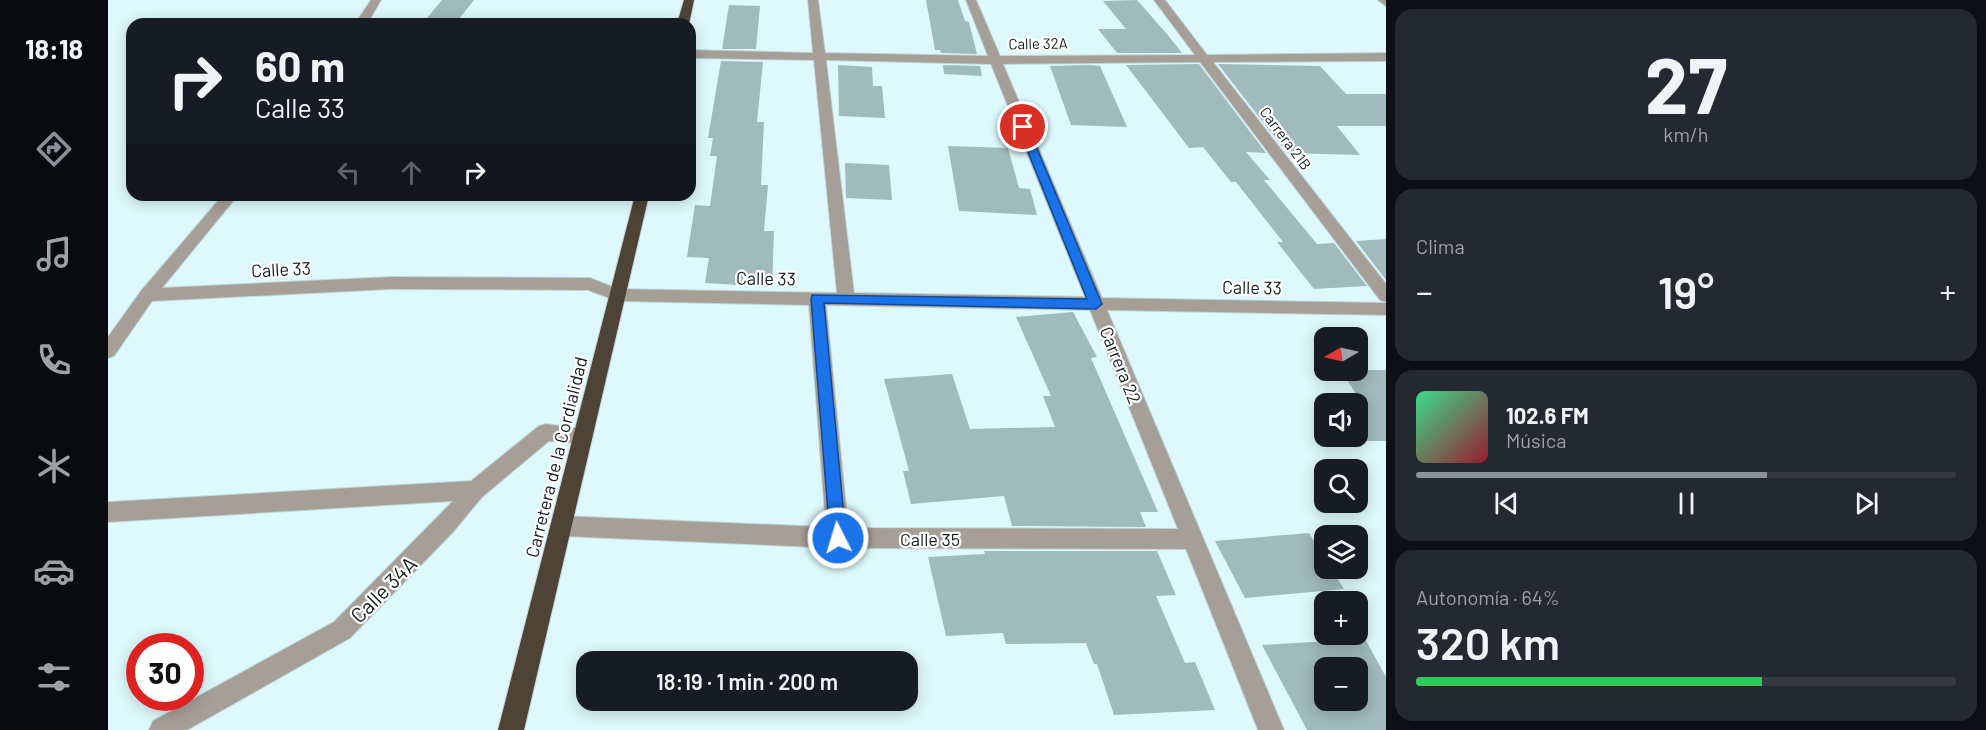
<!DOCTYPE html>
<html lang="es">
<meta charset="utf-8">
<style>
:root{--surface:#171b24;--page:#242831;--text:#f1f3f6;--muted:#9ea1a6;--line:#363941;--accent:#8c9099}
body{margin:0;font-family:Barlow,sans-serif;background:var(--page);color:var(--text);height:100vh;display:flex;flex-direction:column;font-size:22px;white-space:nowrap}
*{box-sizing:border-box;margin:0}
p{font-size:20px;color:var(--muted)}
.icon{flex:none;width:33px;height:33px;fill:none;stroke:currentColor;stroke-width:2;stroke-linecap:round;stroke-linejoin:round}
.map{position:relative;flex:1;overflow:hidden}
.drawer{display:flex;flex-direction:column;gap:9px;padding:9px;background:#0d0f14;width:600px}
.drawer>*{flex:none}
.guide{position:absolute;left:18px;top:18px;width:570px;height:183px;border-radius:18px;box-shadow:0 3px 15px #0003;background:#171b24;color:var(--text);overflow:hidden}
.needle{width:39px;rotate:261deg}
.fabs{position:absolute;left:1206px;top:327px;display:grid;gap:12px}
.fabs a{display:grid;place-items:center;width:54px;height:54px;border-radius:12px;background:var(--surface);box-shadow:0 3px 15px #0003;font-size:30px}
.speed{position:absolute;left:18px;top:633px;display:flex;gap:12px;font-size:30px;font-weight:700;text-align:center}
.speed>*{display:grid;place-content:center;width:78px;height:78px;border-radius:50%;background:var(--surface);box-shadow:0 3px 15px #0003;line-height:1}
.speed .limit{border:9px solid #d22;background:#fff;color:#111}
.pin{position:absolute;display:grid;place-items:center;width:51px;height:51px;color:#fff;margin:-26px;border:3px solid #fff;border-radius:50%;box-shadow:0 2px 6px #0007}
.me{position:absolute;width:66px;margin:-33px;rotate:355deg;stroke-linejoin:round;filter:drop-shadow(0 0 4px #0008)}
.turn{display:flex;align-items:center;gap:21px;height:126px;padding:0 30px;font-size:27px}
.turn .icon{width:78px;height:78px;stroke-width:2.5}
.turn b{display:block;font-size:42px;line-height:51px}
.lanes{display:flex;align-items:center;height:57px;padding:0 30px;background:#0003;justify-content:center;gap:30px;direction:ltr}
.lanes .off{opacity:.35}
.big{font-size:45px;font-weight:600;line-height:1.1}
.drawer .tile{flex:1;display:flex;flex-direction:column;justify-content:center;gap:9px;min-width:0;padding:0 21px;border-radius:18px;background:var(--page)}
.drawer .dial{align-items:center;gap:0}
.dial b{font-size:78px;line-height:1}
.song{display:flex;align-items:center;gap:18px}
.cover{width:72px;height:72px;border-radius:9px;background:linear-gradient(135deg,hsl(150 70% 55%),hsl(350 70% 35%))}
.played{height:6px;border-radius:3px;background:linear-gradient(90deg,var(--accent) 65%,var(--line) 65%)}
.keys{display:flex;justify-content:space-around;direction:ltr}
.heat{display:flex;justify-content:space-between;align-items:center;font-size:33px;direction:ltr}
.charge{height:9px;border-radius:4px;background:linear-gradient(90deg,#34c759 64%,var(--line) 0)}
.trip{position:absolute;left:468px;top:651px;width:342px;height:60px;border-radius:18px;background:var(--surface);box-shadow:0 3px 15px #0003;font-weight:600;line-height:60px;text-align:center}
main{display:flex;flex:1;min-height:0}
.menu{display:flex;flex-direction:column;width:108px;justify-content:space-around;align-items:center;background:#090b0e;color:var(--muted)}
.menu .icon{width:42px;height:42px}
.menu .active{color:var(--accent)}
.menu b{font-size:27px;color:var(--text)}
.map>svg:first-child{display:block}
.building{fill:#a0babd;fill-rule:evenodd}
.lines{fill:none;stroke-linecap:round;stroke-linejoin:round}
.minor-casing{stroke:#bed6d9;stroke-width:2}
.highway-casing{stroke:#bed6d9;stroke-width:2}
.minor{fill:#a69f98;fill-rule:evenodd}
.highway{fill:#4f4335;fill-rule:evenodd}
.route{fill:#1a73e8;stroke:#114b97;stroke-width:1.5}
.labels{text-anchor:middle;dominant-baseline:central;stroke-width:4.5;stroke-linejoin:round;paint-order:stroke}
.far-street-label{font-size:15px;fill:#131d1e;stroke:#fff}
.street-label{font-size:18px;fill:#131d1e;stroke:#fff}
.near-street-label{font-size:21px;fill:#131d1e;stroke:#fff}
</style>
<main>
<nav class="menu">
<b>18:18</b>
<svg class="icon active" aria-label="directions" viewBox="0 0 24 24"><path d="M12 3l9 9-9 9-9-9zM9 14v-3h6M13 9l2 2-2 2"/></svg>
<svg class="icon" aria-label="music" viewBox="0 0 24 24"><path d="M9 18V5l10-2v13"/><circle cx="6" cy="18" r="3"/><circle cx="16" cy="16" r="3"/></svg>
<svg class="icon" aria-label="phone" viewBox="0 0 24 24"><path d="M5 4h4l2 5-3 2q2 4 5 5l2-3 5 2v4C11 20 4 13 5 4z"/></svg>
<svg class="icon" aria-label="climate" viewBox="0 0 24 24"><path d="M12 3v18M4 7l16 10M4 17L20 7"/></svg>
<svg class="icon" aria-label="car" viewBox="0 0 24 24"><path d="M5 17H2v-5l4-1 3-4h7l3 4 3 1v5h-3M9 17h6M6 11h13"/><circle cx="7" cy="17" r="2"/><circle cx="17" cy="17" r="2"/></svg>
<svg class="icon" aria-label="filters" viewBox="0 0 24 24"><path d="M4 7h16M4 17h16"/><circle cx="9" cy="7" r="2"/><circle cx="15" cy="17" r="2"/></svg>
</nav>
<div class="map">
<svg width="1278" height="730" viewBox="0 0 1278 730">
<rect width="100%" height="100%" fill="#def9fd"/>
<path class="building" d="M334 0H366L347 24H314Z
M818 0H850L857 21 861 22 869 54 833 53 832 50H827Z
M1029 0 1059 34 1074 53H1009L990 29H1018L995 1Z
M621 5 652 6 648 49H614Z
M613 61 655 62 649 122H656L653 185H660L656 231H666L664 287 597 283 601 258 579 257 587 205 602 206 609 156H602L605 138H600Z
M1091 64 1158 153 1138 152 1162 180H1156L1209 244 1226 243 1259 286 1206 289 1169 242H1175L1128 182H1123L1095 147 1081 148 1018 65Z
M1110 64 1212 66 1238 94H1278V126H1229L1252 155 1179 153Z
M730 65 764 67 765 86H774L777 118 731 116Z
M835 65 872 66 874 76 836 74Z
M983 65 992 66 1019 127 963 125 942 66Z
M840 146 900 148 911 188 922 189 929 215 851 211Z
M737 163 781 165 784 200 738 198Z
M1278 239V280L1248 241Z
M965 312 989 357 983 358 1050 512H1032L1038 527 904 526 896 496 803 504 795 471H801L776 379 844 374 862 429 947 427 935 396H943L908 317Z
M1233 370H1278V441H1249L1246 436H1250V404L1225 402H1253Z
M1201 533 1216 558V568H1223L1236 589 1137 598 1107 541Z
M876 551H1049L1068 595 1048 596 1077 663 1087 662 1107 710 1006 715 989 664H986L978 643 898 644 895 633 838 636 820 557 877 554Z
M1257 639 1278 677V730H1199L1154 645ZM1216 668H1250V700H1216Z"/>
<g class="lines">
<defs>
<path id="minor" d="M263 0H273L259 24H247Z
M700 0H710L717 53 880 56 858 0H868L892 56 1087 55 1046 0H1057L1099 55 1278 53V61L1105 62 1278 284V302L1272 300 1092 62 895 64 994 298 1278 303V315L999 310 1176 730H1150L1078 549 730 548 453 536 446 533 442 526 446 519 453 516 718 527 701 305 509 301 480 290 283 289 44 301 6 356 0 358V337L33 291 115 195H130L54 288 283 277 482 278 510 289 729 293 706 60 582 58V50L705 53ZM718 60 883 64 977 297 746 293ZM718 305 982 310 1070 529 740 528Z
M1270 0H1278V6Z
M438 424 482 430 485 436 482 442 475 444 441 441 374 497 345 532 242 638 79 730H41L45 721 226 622 345 501 0 522V502L363 481 431 426Z"/>
<path id="highway" d="M576 0H586L581 24H569Z
M527 195H541L416 730H390Z"/>
</defs>
<use href="#minor" class="minor-casing"/>
<use href="#highway" class="highway-casing"/>
<use href="#minor" class="minor"/>
<use href="#highway" class="highway"/>
</g>
<path class="route" d="M912 125 920 127 994 304 988 309 716 303 738 538 735 544 730 546 724 544 722 538 703 299 704 295 979 299 910 127Z"/>
<g class="labels">
<g class="far-street-label">
<text transform="translate(930 43) rotate(-1)">Calle 32A</text>
<text transform="translate(1178 138) rotate(53)">Carrera 21B</text>
</g>
<g class="street-label">
<text transform="translate(173 269) rotate(-3)">Calle 33</text>
<text transform="translate(658 278) rotate(1)">Calle 33</text>
<text transform="translate(1144 287) rotate(1)">Calle 33</text>
<text transform="translate(1013 365) rotate(68)">Carrera 22</text>
<text transform="translate(448 457) rotate(-76)">Carretera de la Cordialidad</text>
<text x="822" y="539">Calle 35</text>
</g>
<g class="near-street-label">
<text transform="translate(275 589) rotate(-45)">Calle 34A</text>
</g>
</g>
</svg>
<div class="fabs">
<a><svg class="needle" viewBox="-14 -14 28 28"><path d="M0-13l5 13h-10z" fill="#e53935"/><path d="M0 13l5-13h-10z" fill="#9ea1a6"/></svg></a>
<a><svg class="icon" aria-label="sound" viewBox="0 0 24 24"><path d="M4 9h4l5-4v14l-5-4H4zM17 9q2 3 0 6"/></svg></a>
<a><svg class="icon" aria-label="search" viewBox="0 0 24 24"><circle cx="10" cy="10" r="6"/><path d="M15 15l6 6"/></svg></a>
<a><svg class="icon" aria-label="layers" viewBox="0 0 24 24"><path d="M12 4l9 5-9 5-9-5zM3 14l9 5 9-5"/></svg></a>
<a>+</a>
<a>−</a>
</div>
<div class="speed"><div class="limit">30</div></div>
<div class="pin" style="left:915px;top:127px;background:#d93025"><svg class="icon" aria-label="arrive" viewBox="0 0 24 24"><path d="M6 21V4h12l-3 4 3 4H6"/></svg></div>
<svg class="me" style="left:730px;top:538px" viewBox="-20 -20 40 40"><circle r="17" fill="#1a73e8" stroke="#fff" stroke-width="3"/><path d="M0-11L8 9 0 5-8 9z" fill="#fff"/></svg>
<div class="trip">18:19 · 1 min · 200 m</div>
<div class="guide">
<div class="turn"><svg class="icon" aria-label="right" viewBox="0 0 24 24"><path d="M7 20v-9h11M14 6l5 5-5 5"/></svg><div><b>60 m</b>Calle 33</div></div>
<div class="lanes"><svg class="icon off" aria-label="left" viewBox="0 0 24 24"><path d="M17 20v-9H6M10 6l-5 5 5 5"/></svg><svg class="icon off" aria-label="ahead" viewBox="0 0 24 24"><path d="M12 20V5M6 11l6-6 6 6"/></svg><svg class="icon" aria-label="right" viewBox="0 0 24 24"><path d="M7 20v-9h11M14 6l5 5-5 5"/></svg></div>
</div>
</div>
<section class="drawer">
<div class="tile dial"><b>27</b><p>km/h</p></div>
<div class="tile"><p>Clima</p>
<div class="heat"><a>−</a><b class="big">19°</b><a>+</a></div>
</div>
<div class="tile">
<div class="song"><i class="cover"></i><div><b>102.6 FM</b><p>Música</p></div></div>
<div class="played"></div>
<div class="keys"><svg class="icon" aria-label="previous" viewBox="0 0 24 24"><path d="M18 5L8 12l10 7zM5 5v14"/></svg><svg class="icon" aria-label="pause" viewBox="0 0 24 24"><path d="M8 5v14M16 5v14"/></svg><svg class="icon" aria-label="next" viewBox="0 0 24 24"><path d="M6 5l10 7-10 7zM19 5v14"/></svg></div>
</div>
<div class="tile"><p>Autonomía · 64%</p><b class="big">320 km</b><div class="charge"></div></div>
</section>
</main>
